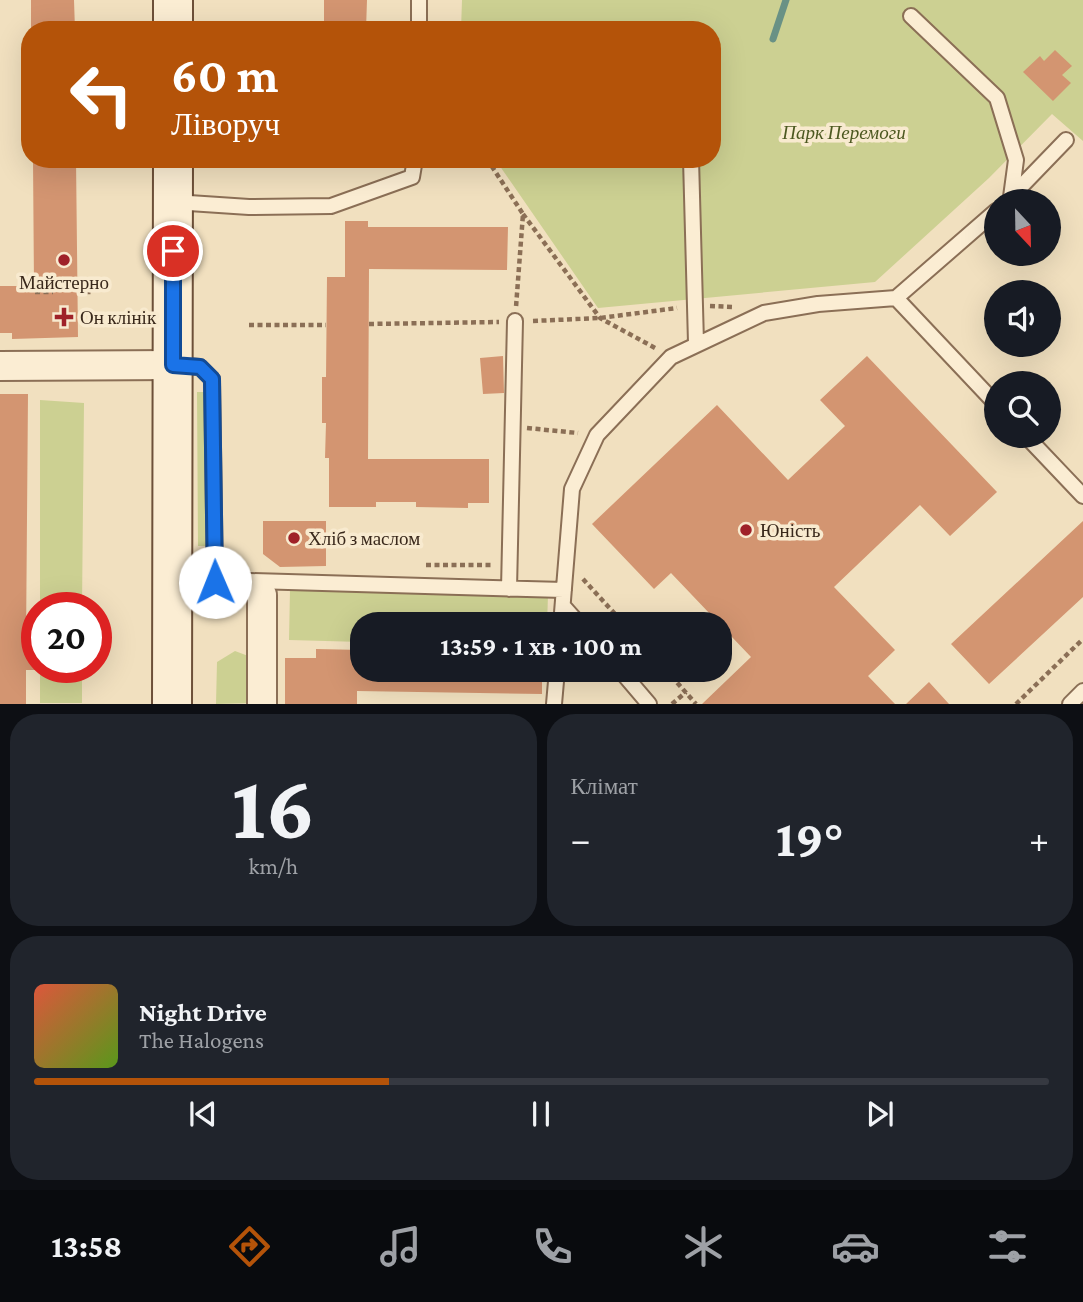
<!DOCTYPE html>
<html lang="uk">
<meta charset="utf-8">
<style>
:root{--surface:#171b24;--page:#20242c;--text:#f1f3f6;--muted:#9ea1a6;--line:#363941;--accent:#b45309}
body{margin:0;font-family:"Crimson Pro",serif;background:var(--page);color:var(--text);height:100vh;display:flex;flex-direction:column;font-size:26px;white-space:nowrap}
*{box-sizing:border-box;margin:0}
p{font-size:23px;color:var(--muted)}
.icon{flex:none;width:38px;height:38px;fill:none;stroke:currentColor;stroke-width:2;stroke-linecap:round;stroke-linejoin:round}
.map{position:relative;height:704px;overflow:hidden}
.details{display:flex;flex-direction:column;gap:10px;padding:10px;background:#0d0f14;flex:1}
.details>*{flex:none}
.top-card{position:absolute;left:21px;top:21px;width:700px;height:147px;border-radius:28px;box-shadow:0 7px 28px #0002;background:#b45309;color:#fff;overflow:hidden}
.needle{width:46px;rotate:158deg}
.fabs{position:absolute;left:984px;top:189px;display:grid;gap:14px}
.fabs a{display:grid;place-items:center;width:77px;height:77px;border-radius:50%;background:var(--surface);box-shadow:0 7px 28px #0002;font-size:35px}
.speed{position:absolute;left:21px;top:592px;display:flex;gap:14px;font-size:35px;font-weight:700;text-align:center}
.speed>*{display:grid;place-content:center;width:91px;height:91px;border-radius:50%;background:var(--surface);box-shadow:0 7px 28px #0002;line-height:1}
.speed .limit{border:10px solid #d22;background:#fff;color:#111}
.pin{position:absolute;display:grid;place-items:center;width:60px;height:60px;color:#fff;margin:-30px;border:4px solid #fff;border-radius:50%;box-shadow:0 2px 7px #0007}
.me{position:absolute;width:77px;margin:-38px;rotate:359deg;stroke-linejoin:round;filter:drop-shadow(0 0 5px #0008)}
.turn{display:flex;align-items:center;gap:24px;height:147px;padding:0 35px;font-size:32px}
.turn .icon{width:91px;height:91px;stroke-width:2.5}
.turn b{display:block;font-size:49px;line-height:60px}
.big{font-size:52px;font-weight:700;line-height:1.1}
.details .card{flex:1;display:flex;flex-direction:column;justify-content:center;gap:10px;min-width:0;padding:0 24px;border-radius:28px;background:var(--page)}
.details .dial{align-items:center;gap:0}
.dial b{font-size:91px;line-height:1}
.song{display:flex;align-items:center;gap:21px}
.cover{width:84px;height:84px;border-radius:10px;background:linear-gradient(135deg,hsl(10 70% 55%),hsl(90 70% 35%))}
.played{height:7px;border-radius:4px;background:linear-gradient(90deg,var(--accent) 35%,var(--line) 35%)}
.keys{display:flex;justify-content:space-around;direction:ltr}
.heat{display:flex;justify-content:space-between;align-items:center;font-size:38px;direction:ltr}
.details .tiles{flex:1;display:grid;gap:10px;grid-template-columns:1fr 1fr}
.card:last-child{grid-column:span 2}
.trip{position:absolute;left:350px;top:612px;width:382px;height:70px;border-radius:28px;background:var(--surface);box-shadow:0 7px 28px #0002;font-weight:700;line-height:70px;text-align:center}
.tabs{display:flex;height:112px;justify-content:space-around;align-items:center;background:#090b0e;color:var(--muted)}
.tabs .icon{width:49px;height:49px}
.tabs .selected{color:var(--accent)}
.tabs b{font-size:32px;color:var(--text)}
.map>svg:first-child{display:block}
.green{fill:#ccd092}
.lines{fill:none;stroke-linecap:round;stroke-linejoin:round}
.stream{stroke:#699185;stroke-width:7}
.building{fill:#d39571}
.lane-casing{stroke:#8b6f56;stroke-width:18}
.street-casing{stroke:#8b6f56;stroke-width:32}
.secondary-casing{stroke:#6d5039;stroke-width:42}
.path{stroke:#8b6f56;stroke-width:4.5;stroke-dasharray:5 3.5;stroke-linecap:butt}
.lane{stroke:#fbedd3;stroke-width:14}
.street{stroke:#fbedd3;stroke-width:28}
.secondary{stroke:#fbedd3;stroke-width:38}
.route-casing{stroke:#114b97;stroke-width:18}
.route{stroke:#1a73e8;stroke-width:12}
.poi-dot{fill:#9f2128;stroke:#f8eacf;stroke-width:2.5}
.labels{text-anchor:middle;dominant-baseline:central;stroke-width:7;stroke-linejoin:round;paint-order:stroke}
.park-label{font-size:19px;font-style:italic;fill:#4c5820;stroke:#f8eacf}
.poi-label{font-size:19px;fill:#39281b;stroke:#f8eacf;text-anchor:start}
</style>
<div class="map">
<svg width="1083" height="704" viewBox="0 0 1083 704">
<rect width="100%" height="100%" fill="#f1e0bf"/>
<path class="green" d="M462 0H1083V141L1052 114 989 178 875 282 598 308 495 159H712V30H461Z
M197 392H207L208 546H198Z
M40 400 84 403 82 607H40Z
M290 590 548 595 547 625H362V642L289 640Z
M235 651 251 657 254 703 216 704 217 662Z
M56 667H82V703H40V673L56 674Z"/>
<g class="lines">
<path class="stream" d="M773 39 786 0"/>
</g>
<path class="building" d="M31 0H74L75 30H31Z
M324 0H367L366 30H324Z
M1055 50 1072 66 1062 75 1071 83 1053 101 1023 72 1040 56 1044 61Z
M33 159H76L78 337 12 339V333H0V286H34Z
M345 221H368V227H508L507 270 369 269 368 459H489V503H468V508L416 507V502H376V507H329V458H325L326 423H322V377H326L327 277H345Z
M503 356 504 393 483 394 480 358Z
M867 356 997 492 950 536 920 505 834 587 895 650 868 676 895 704H702L751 657 671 573 654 589 592 524 717 405 788 480 845 426 820 400Z
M0 394H28L26 642H37V670H26V704H0Z
M263 521H326V566L280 567 263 554Z
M1083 521V597L989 684 951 644Z
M316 649 362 650V670H542V694L357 691V704H285V658H316Z
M929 682 949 704H906Z"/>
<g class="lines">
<defs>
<path id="lane" d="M911 16 997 98 1016 160 1011 197
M419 30V0
M691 159 696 343
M1011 197 1066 140
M174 202 249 207 331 206 412 177 415 159
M896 298 996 404
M173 365 200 367 212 379 215 582
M1026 436 1083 496
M174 584 250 581 564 590
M509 589 515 321
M563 606 580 625
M561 625 572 489 597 435 671 357 764 313 818 304 896 298 996 211
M620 670 649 704
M554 704 557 670
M1070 704 1083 691"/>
<path id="street" d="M0 366 173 365
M257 589 262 595V704"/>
<path id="secondary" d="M173 30V0
M172 704 173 159"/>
</defs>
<use href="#lane" class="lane-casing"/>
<use href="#street" class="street-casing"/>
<use href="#secondary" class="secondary-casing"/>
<path class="path" d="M487 159 523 214 516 307
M523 214 600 318 657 349
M35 292H53
M77 292H93
M710 306 733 307
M533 321 600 318 677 308
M369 324 499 322
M249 325H326
M527 428 578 433
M426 565H494
M583 579 625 625
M697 625 709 613
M666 670 696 704
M672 704 686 692
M1016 704 1083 639"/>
<use href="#lane" class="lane"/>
<use href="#street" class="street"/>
<use href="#secondary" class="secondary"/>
</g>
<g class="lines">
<defs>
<path id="route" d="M173 251V365L200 367 212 379 215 582"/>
</defs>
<use href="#route" class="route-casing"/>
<use href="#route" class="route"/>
</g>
<g class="poi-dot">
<circle cx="64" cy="260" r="7"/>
<path d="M60.5 306.5h7v7h7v7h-7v7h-7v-7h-7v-7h7z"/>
<circle cx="746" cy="530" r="7"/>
<circle cx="294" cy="538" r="7"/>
</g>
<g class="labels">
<g class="park-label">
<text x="844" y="132">Парк Перемоги</text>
</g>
<g class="poi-label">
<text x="64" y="282" text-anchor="middle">Майстерно</text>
<text x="80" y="317">Он клінік</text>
<text x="760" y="530">Юність</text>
<text x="308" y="538">Хліб з маслом</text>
</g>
</g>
</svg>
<div class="fabs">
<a><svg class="needle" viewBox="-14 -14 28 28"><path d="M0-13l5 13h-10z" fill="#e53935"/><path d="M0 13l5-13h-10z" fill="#9ea1a6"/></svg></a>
<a><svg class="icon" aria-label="sound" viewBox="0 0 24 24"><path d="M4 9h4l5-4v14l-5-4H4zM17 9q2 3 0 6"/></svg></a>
<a><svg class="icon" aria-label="search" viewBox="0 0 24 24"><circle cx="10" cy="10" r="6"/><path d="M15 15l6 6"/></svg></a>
</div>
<div class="speed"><div class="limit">20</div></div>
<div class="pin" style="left:173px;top:251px;background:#d93025"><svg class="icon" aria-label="arrive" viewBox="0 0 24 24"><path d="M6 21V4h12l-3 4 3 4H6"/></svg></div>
<svg class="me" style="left:215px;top:582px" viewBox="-20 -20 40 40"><circle r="19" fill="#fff"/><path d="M0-13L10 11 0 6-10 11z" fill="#1a73e8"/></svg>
<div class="trip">13:59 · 1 хв · 100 m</div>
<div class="top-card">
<div class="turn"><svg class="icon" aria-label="left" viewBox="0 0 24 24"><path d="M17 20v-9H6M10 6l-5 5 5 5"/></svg><div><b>60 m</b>Ліворуч</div></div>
</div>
</div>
<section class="details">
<div class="tiles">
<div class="card dial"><b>16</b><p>km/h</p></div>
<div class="card"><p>Клімат</p>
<div class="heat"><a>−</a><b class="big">19°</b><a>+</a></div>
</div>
<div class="card">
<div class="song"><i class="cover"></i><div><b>Night Drive</b><p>The Halogens</p></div></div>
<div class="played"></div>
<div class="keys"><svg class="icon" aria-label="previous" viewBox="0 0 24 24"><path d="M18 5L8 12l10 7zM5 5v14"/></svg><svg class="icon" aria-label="pause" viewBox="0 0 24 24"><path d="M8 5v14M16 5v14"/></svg><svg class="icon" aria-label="next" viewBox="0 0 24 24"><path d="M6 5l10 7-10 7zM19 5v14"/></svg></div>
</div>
</div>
</section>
<nav class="tabs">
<b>13:58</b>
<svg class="icon selected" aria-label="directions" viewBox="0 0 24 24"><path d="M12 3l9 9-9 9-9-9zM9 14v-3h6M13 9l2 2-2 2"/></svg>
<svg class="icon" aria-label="music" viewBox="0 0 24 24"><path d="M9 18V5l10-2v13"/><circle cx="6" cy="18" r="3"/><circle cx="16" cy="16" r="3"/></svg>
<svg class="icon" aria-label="phone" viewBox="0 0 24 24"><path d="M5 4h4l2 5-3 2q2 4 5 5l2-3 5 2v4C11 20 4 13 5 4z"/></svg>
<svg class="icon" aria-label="climate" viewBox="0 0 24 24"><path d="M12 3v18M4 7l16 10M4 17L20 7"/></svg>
<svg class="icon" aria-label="car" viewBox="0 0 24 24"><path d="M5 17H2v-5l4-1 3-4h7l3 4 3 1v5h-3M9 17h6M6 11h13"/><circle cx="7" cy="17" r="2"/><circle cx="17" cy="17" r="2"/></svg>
<svg class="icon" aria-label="filters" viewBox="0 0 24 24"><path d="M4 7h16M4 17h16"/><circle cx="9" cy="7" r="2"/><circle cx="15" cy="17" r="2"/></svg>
</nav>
